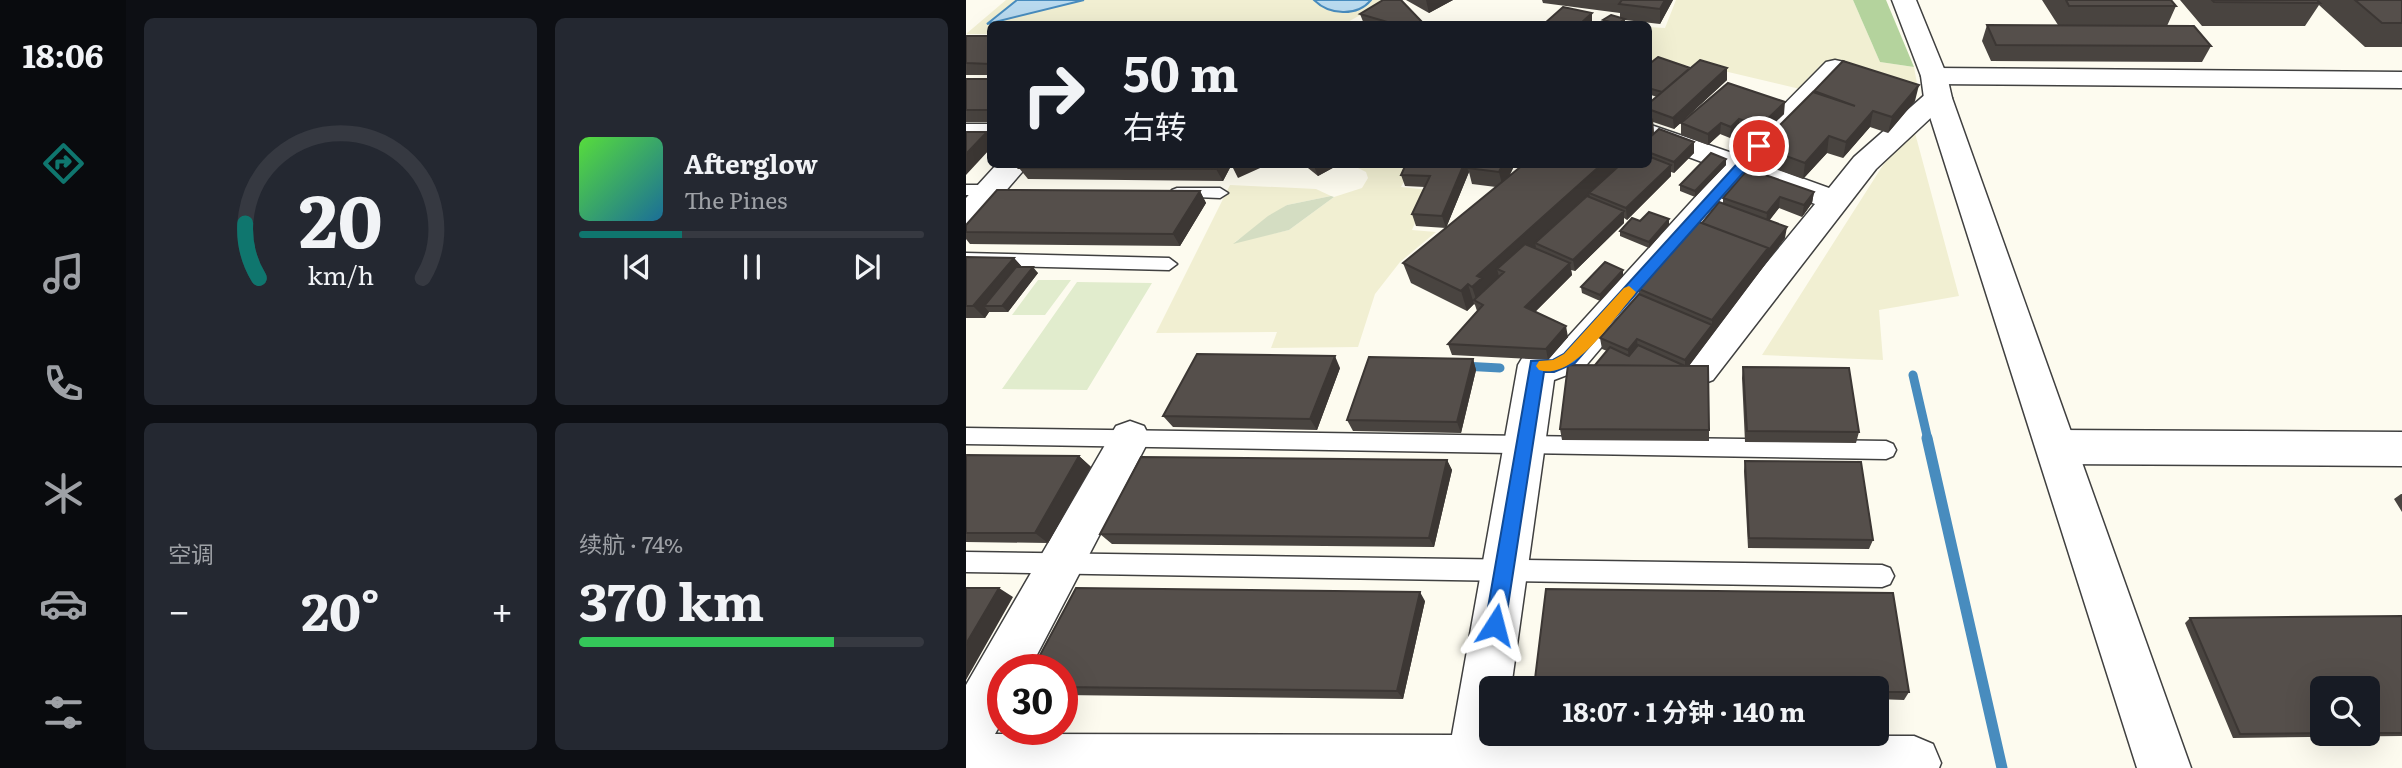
<!DOCTYPE html>
<html lang="zh">
<meta charset="utf-8">
<style>
:root{--surface:#171b24;--page:#242831;--text:#f1f3f6;--muted:#9ea1a6;--line:#363941;--accent:#0f766e}
body{margin:0;font-family:Literata,"Noto Sans SC",serif;background:var(--page);color:var(--text);height:100vh;display:flex;flex-direction:column;font-size:26px;white-space:nowrap}
*{box-sizing:border-box;margin:0}
p{font-size:23px;color:var(--muted)}
.icon{flex:none;width:38px;height:38px;fill:none;stroke:currentColor;stroke-width:2;stroke-linecap:round;stroke-linejoin:round}
.map{position:relative;flex:1;overflow:hidden}
.side{display:flex;flex-direction:column;gap:18px;padding:18px;background:#0d0f14;width:840px}
.side>*{flex:none}
.guide{position:absolute;left:21px;top:21px;width:665px;height:147px;border-radius:10px;box-shadow:0 7px 28px #0002;background:#171b24;color:var(--text);overflow:hidden}
.tools{position:absolute;left:1344px;top:676px;display:grid;gap:14px}
.tools a{display:grid;place-items:center;width:70px;height:70px;border-radius:10px;background:var(--surface);box-shadow:0 7px 28px #0002;font-size:35px}
.speed{position:absolute;left:21px;top:654px;display:flex;gap:14px;font-size:35px;font-weight:700;text-align:center}
.speed>*{display:grid;place-content:center;width:91px;height:91px;border-radius:50%;background:var(--surface);box-shadow:0 7px 28px #0002;line-height:1}
.speed .limit{border:10px solid #d22;background:#fff;color:#111}
.pin{position:absolute;display:grid;place-items:center;width:60px;height:60px;color:#fff;margin:-30px;border:4px solid #fff;border-radius:50%;box-shadow:0 2px 7px #0007}
.me{position:absolute;width:77px;margin:-38px;rotate:9deg;stroke-linejoin:round;filter:drop-shadow(0 0 5px #0008)}
.turn{display:flex;align-items:center;gap:24px;height:147px;padding:0 21px;font-size:32px}
.turn .icon{width:91px;height:91px;stroke-width:2.5}
.turn b{display:block;font-size:49px;line-height:60px}
.big{font-size:52px;font-weight:700;line-height:1.1}
.side .widget{flex:1;display:flex;flex-direction:column;justify-content:center;gap:10px;min-width:0;padding:0 24px;border-radius:10px;background:var(--page)}
.side .dial{align-items:center;gap:0}
.dial svg{height:182px;overflow:visible;fill:none;stroke:var(--line);stroke-width:7;stroke-linecap:round;text-anchor:middle}
.dial text{fill:var(--text);stroke:none}
.song{display:flex;align-items:center;gap:21px}
.cover{width:84px;height:84px;border-radius:10px;background:linear-gradient(135deg,hsl(110 70% 55%),hsl(200 70% 35%))}
.played{height:7px;border-radius:4px;background:linear-gradient(90deg,var(--accent) 30%,var(--line) 30%)}
.keys{display:flex;justify-content:space-around;direction:ltr}
.heat{display:flex;justify-content:space-between;align-items:center;font-size:38px;direction:ltr}
.charge{height:10px;border-radius:5px;background:linear-gradient(90deg,#34c759 74%,var(--line) 0)}
.side .tiles{flex:1;display:grid;gap:18px;grid-template-columns:repeat(2,1fr)}
.trip{position:absolute;left:513px;top:676px;width:410px;height:70px;border-radius:10px;background:var(--surface);box-shadow:0 7px 28px #0002;font-weight:700;line-height:70px;text-align:center}
main{display:flex;flex:1;min-height:0}
.tab-bar{display:flex;flex-direction:column;width:126px;justify-content:space-around;align-items:center;background:#090b0e;color:var(--muted)}
.tab-bar .icon{width:49px;height:49px}
.tab-bar .current{color:var(--accent)}
.tab-bar b{font-size:32px;color:var(--text)}
.map>svg:first-child{display:block}
.farmland{fill:#f1efd2}
.forest{fill:#b4d39d}
.cemetery{fill:#d4ddc2}
.pitch{fill:#e1eccd}
.water{fill:#b9daef;stroke:#488cbe;stroke-width:2}
.lines{fill:none;stroke-linecap:round;stroke-linejoin:round}
.stream-far1{stroke:#488cbe;stroke-width:9}
.stream{stroke:#488cbe;stroke-width:11}
.service-casing{stroke:#404040;stroke-width:3}
.minor-casing{stroke:#404040;stroke-width:3}
.tertiary-casing{stroke:#404040;stroke-width:3}
.service{fill:#fff;fill-rule:evenodd}
.minor{fill:#fff;fill-rule:evenodd}
.tertiary{fill:#fff;fill-rule:evenodd}
.wall{fill:#494440}
.shaded-wall{fill:#3c3734}
.building{fill:#554f4b;stroke:#3c3734;stroke-width:2}
.route{fill:#1a73e8;stroke:#114b97;stroke-width:2}
.slow{fill:#f59e0b}
</style>
<main>
<nav class="tab-bar">
<b>18:06</b>
<svg class="icon current" aria-label="directions" viewBox="0 0 24 24"><path d="M12 3l9 9-9 9-9-9zM9 14v-3h6M13 9l2 2-2 2"/></svg>
<svg class="icon" aria-label="music" viewBox="0 0 24 24"><path d="M9 18V5l10-2v13"/><circle cx="6" cy="18" r="3"/><circle cx="16" cy="16" r="3"/></svg>
<svg class="icon" aria-label="phone" viewBox="0 0 24 24"><path d="M5 4h4l2 5-3 2q2 4 5 5l2-3 5 2v4C11 20 4 13 5 4z"/></svg>
<svg class="icon" aria-label="climate" viewBox="0 0 24 24"><path d="M12 3v18M4 7l16 10M4 17L20 7"/></svg>
<svg class="icon" aria-label="car" viewBox="0 0 24 24"><path d="M5 17H2v-5l4-1 3-4h7l3 4 3 1v5h-3M9 17h6M6 11h13"/><circle cx="7" cy="17" r="2"/><circle cx="17" cy="17" r="2"/></svg>
<svg class="icon" aria-label="filters" viewBox="0 0 24 24"><path d="M4 7h16M4 17h16"/><circle cx="9" cy="7" r="2"/><circle cx="15" cy="17" r="2"/></svg>
</nav>
<section class="side">
<div class="tiles">
<div class="widget dial"><svg viewBox="0 0 100 80">
<path d="M14 69A42 42 0 1 1 86 69"/>
<path d="M14 69A42 42 0 0 1 8 45" stroke="#0f766e"/>
<text x="50" y="56" font-size="32" font-weight="700">20</text>
<text x="50" y="72" font-size="11">km/h</text>
</svg></div>
<div class="widget">
<div class="song"><i class="cover"></i><div><b>Afterglow</b><p>The Pines</p></div></div>
<div class="played"></div>
<div class="keys"><svg class="icon" aria-label="previous" viewBox="0 0 24 24"><path d="M18 5L8 12l10 7zM5 5v14"/></svg><svg class="icon" aria-label="pause" viewBox="0 0 24 24"><path d="M8 5v14M16 5v14"/></svg><svg class="icon" aria-label="next" viewBox="0 0 24 24"><path d="M6 5l10 7-10 7zM19 5v14"/></svg></div>
</div>
<div class="widget"><p>空调</p>
<div class="heat"><a>−</a><b class="big">20°</b><a>+</a></div>
</div>
<div class="widget"><p>续航 · 74%</p><b class="big">370 km</b><div class="charge"></div></div>
</div>
</section>
<div class="map">
<svg width="1436" height="768" viewBox="0 0 1436 768">
<rect width="100%" height="100%" fill="#fdfbef"/>
<path class="farmland" d="M40 0H422L378 24H24V34H0Z
M710 0H887L914 62 948 67 952 89 862 69 838 90 758 71 683 60 682 27 699 28Z
M949 133 993 296 913 310 917 360 796 355 926 151Z
M403 165H437L445 169 435 187 463 190 446 230 470 232 434 262 409 294 392 347 305 348 311 332 190 333 264 185 350 189 365 196 321 205 269 242 323 230 368 197 396 188 402 178 400 172 392 168Z"/>
<path class="forest" d="M887 0H920L948 67 914 62Z"/>
<path class="cemetery" d="M365 196 368 197 323 230 267 244 302 216 321 205Z"/>
<path class="pitch" d="M72 280H105L79 315H46Z
M111 282 186 283 121 390 36 389Z"/>
<path class="water" d="M51 0H118L21 24Z
M348 0H405C391 17 363 15 348 0Z"/>
<g class="lines">
<path class="stream-far1" d="M497 366 534 368
M947 375 962 440"/>
<path class="stream" d="M961 438 1036 768"/>
<defs>
<path id="service" d="M0 124H24V132H0Z
M0 185H34L42 190 34 195H0Z
M211 188H254L262 193 254 198 206 196 203 193 206 190Z
M0 253 203 258 211 264 203 270 0 265Z
M0 428 920 441 927 444 930 450 927 456 920 459 0 444Z
M0 552 916 565 924 568 928 576 924 584 916 587 0 572Z"/>
<path id="minor" d="M869 60 878 62 882 68 878 74 794 163 863 188 888 157 962 92 972 90 982 92 986 98 910 169 747 380 734 385 721 380 715 370 721 360 849 204 779 178 617 369 588 380 545 688H525V733H539L538 735 948 736 967 744 975 763 973 768H0V685L150 426 164 421 178 426 184 438 63 670H37V720L29 734 486 735 552 365 558 355 591 349 755 169 682 142V124L769 154 860 62Z
M968 68 1436 72V88L968 84 959 82 955 76 959 70Z
M31 164H63L11 224 0 227V198Z
M1090 430 1436 432V466L1090 464 1076 459 1070 447 1076 435Z"/>
<path id="tertiary" d="M926 0H950L981 76 986 98 1225 768H1171L958 98 955 76Z"/>
</defs>
<use href="#service" class="service-casing"/>
<use href="#minor" class="minor-casing"/>
<use href="#tertiary" class="tertiary-casing"/>
<use href="#service" class="service"/>
<use href="#minor" class="minor"/>
<use href="#tertiary" class="tertiary"/>
</g>
<path class="wall" d="M440 0H487L463 13Z
M576 0H707L694 24 659 20V24H637V20L654 18V13L577 3Z
M1076 0H1205L1210 6 1201 26 1245 46 1236 62 1025 61 1016 41 1021 25H1092Z
M1214 0H1436V47H1399L1353 5 1339 26H1236Z
M394 14 458 24H398Z
M0 36H24V75H0Z
M682 56 685 63 761 80 708 129 687 122 688 134 728 153 708 173 705 172V176L661 220 658 218V223L609 271 605 270 606 275 569 312 602 337 582 360 486 355 482 344 511 311 509 305 508 304 501 311 445 283 437 263 530 187 506 184 503 172 480 228 450 226 446 214 459 187 439 186 435 175 440 164H549L543 177 682 164V104L691 97 682 94Z
M0 79H24V122H0Z
M848 91 949 101 922 133 904 127 877 158 861 153 837 179 792 163 793 146 848 93Z
M818 114 793 138 773 130 764 138 754 134 742 145 715 135V123Z
M760 159V165L729 197 714 191V185Z
M56 164H266L257 181 62 179 53 168Z
M337 164H374L352 176Z
M234 191 240 203 214 246 4 244 0 239V225Z
M848 192 846 203 836 217 813 208 803 220 819 238 723 366 743 430V441L596 440 594 429 629 365 641 351 636 349 634 338 673 294V289L736 223 757 203V198Z
M703 219V225L683 248 654 236V231L674 221Z
M0 257 48 258 56 267 72 273 42 312H23L19 318H0Z
M657 276 634 301 616 293 615 287Z
M507 359 510 370 495 433 387 431 381 420Z
M777 367 893 432 890 443 779 442 776 378Z
M374 368 351 430 207 427 197 416Z
M0 455 113 456 125 467 82 543 0 542Z
M481 460 486 470 468 547 146 544 134 534Z
M779 461 907 540 903 549 782 548 778 471Z
M1435 494H1436V512L1428 499Z
M459 601 437 699 96 695V670Z
M1436 616V736L1267 738 1219 623 1224 618Z
M910 688 943 692 938 700 910 699Z"/>
<path class="shaded-wall" d="M460 0H487L463 13Z
M699 0H707L694 24V9Z
M626 13V24H614Z
M761 68V80L708 129 707 118Z
M953 85 949 101 922 133 926 117Z
M819 102 818 114 793 138 794 126Z
M907 111 904 127 877 158 880 142Z
M687 118 688 138 682 143V123Z
M773 119V130L764 138 765 127Z
M755 123 754 134 742 145V134Z
M21 132 24 137V149L0 175V154Z
M863 136 861 153 837 179 839 163Z
M728 142V153L708 173V162Z
M760 159V165L729 197V191Z
M253 164H266L257 181 250 169Z
M271 164H303L272 178 266 166Z
M347 164H374L352 176Z
M498 164H506L501 168 503 172 480 228 476 216Z
M537 164H549L537 188 533 172Z
M636 164H660L623 193 624 197 569 243 570 247 539 276 538 272 531 269 534 280 511 302 506 287 511 276Z
M705 165V176L661 220 660 208Z
M234 191 240 203 214 246 207 234Z
M848 192 846 203 836 217 838 205Z
M814 197 813 208 800 225 801 213Z
M658 211V223L609 271 607 260Z
M703 219V225L683 248V242Z
M821 227 819 238 719 371V360L746 325V320L802 248Z
M48 258 58 269 18 306 23 312 19 318 7 306Z
M604 263 606 275 562 319 559 307Z
M67 267 72 273 42 312 36 306Z
M657 270V276L634 301V295Z
M502 284 508 304 501 311 495 291Z
M600 326 602 337 582 360 580 349Z
M671 339 672 351 663 361 662 350Z
M369 356 374 368 351 430 344 419Z
M507 359 510 370 495 433 491 422Z
M113 456 125 467 82 543 69 533Z
M481 460 486 470 468 547 463 538Z
M33 588 47 597 0 680V644Z
M454 592 459 601 437 699 431 691Z"/>
<path class="building" d="M417 0H435L458 24H428L394 14Z
M656 0H699L694 9 653 4Z
M1100 0H1205L1210 6H1103Z
M1246 0H1351L1354 3 1248 2Z
M1389 0H1436V23H1416Z
M597 7 626 13 614 24H585L579 23Z
M645 15 659 19 651 24 637 20Z
M1021 25 1228 26 1245 46 1030 45Z
M0 36H24V64L0 63Z
M692 57 724 68 696 92 682 88V65Z
M734 60 761 68 707 118 682 109V104Z
M877 61 953 85 926 117 907 111 880 142 863 136 839 163 793 146 847 92 889 106 848 91Z
M0 79H24V110H0Z
M762 83 819 102 794 126 773 119 765 127 755 123 742 134 715 123Z
M693 129 728 142 708 162 682 152V139Z
M0 132H21L0 154Z
M745 153 760 159 729 191 714 185Z
M682 156 705 165 660 208 623 193 655 164H682Z
M56 164H253L250 169 53 168Z
M440 164H498L476 216 446 214 464 176 435 175Z
M504 164H537L533 172 501 168Z
M558 164H636L511 276 516 278 506 287 502 284 495 291 437 263Z
M782 169 848 192 838 205 814 197 801 213 757 198Z
M31 190 234 191 207 234 0 232V225Z
M621 196 658 211 607 260 569 243Z
M753 202 821 227 802 251V248L736 223Z
M683 212 703 219 683 242 654 231 666 218 674 221Z
M733 222 802 248 746 320 673 289Z
M559 244 604 263 559 307 600 326 580 349 482 344 517 305 508 300 538 272 531 269Z
M0 257 48 258 7 306H0Z
M639 262 657 270 634 295 615 287Z
M50 267H67L36 306H18Z
M673 294 746 325 719 360 671 339 662 350 634 338Z
M672 345 719 366 629 365 644 347 663 356Z
M231 354 369 356 344 419 197 416Z
M403 357 507 359 491 422 381 420Z
M602 365 742 366 743 430 594 429Z
M777 367 883 368 893 432 781 431Z
M0 455 113 456 69 533H0Z
M175 457 481 460 463 538 134 534Z
M779 461 895 462 907 540 783 538Z
M0 588H33L0 644Z
M110 588 454 592 431 691 96 687V670H66Z
M580 589 927 593 943 692H910V688L568 687Z
M1436 616V733H1402V688H1356V733H1367L1274 734 1224 618Z"/>
<path class="route" d="M793 143 798 144V149L609 363 588 372H578L539 625 536 632 529 635 522 632 519 625 565 361 587 360 598 354 789 144Z"/>
<path class="slow" d="M663 286 670 292 668 295C647 319 608 381 573 370L570 366 573 361 587 360 598 354 658 288Z"/>
</svg>
<div class="tools">
<a><svg class="icon" aria-label="search" viewBox="0 0 24 24"><circle cx="10" cy="10" r="6"/><path d="M15 15l6 6"/></svg></a>
</div>
<div class="speed"><div class="limit">30</div></div>
<div class="pin" style="left:793px;top:146px;background:#d93025"><svg class="icon" aria-label="arrive" viewBox="0 0 24 24"><path d="M6 21V4h12l-3 4 3 4H6"/></svg></div>
<svg class="me" style="left:529px;top:625px" viewBox="-20 -20 40 40"><path d="M0-17L14 15 0 8-14 15z" fill="#1a73e8" stroke="#fff" stroke-width="4"/></svg>
<div class="trip">18:07 · 1 分钟 · 140 m</div>
<div class="guide">
<div class="turn"><svg class="icon" aria-label="right" viewBox="0 0 24 24"><path d="M7 20v-9h11M14 6l5 5-5 5"/></svg><div><b>50 m</b>右转</div></div>
</div>
</div>
</main>
